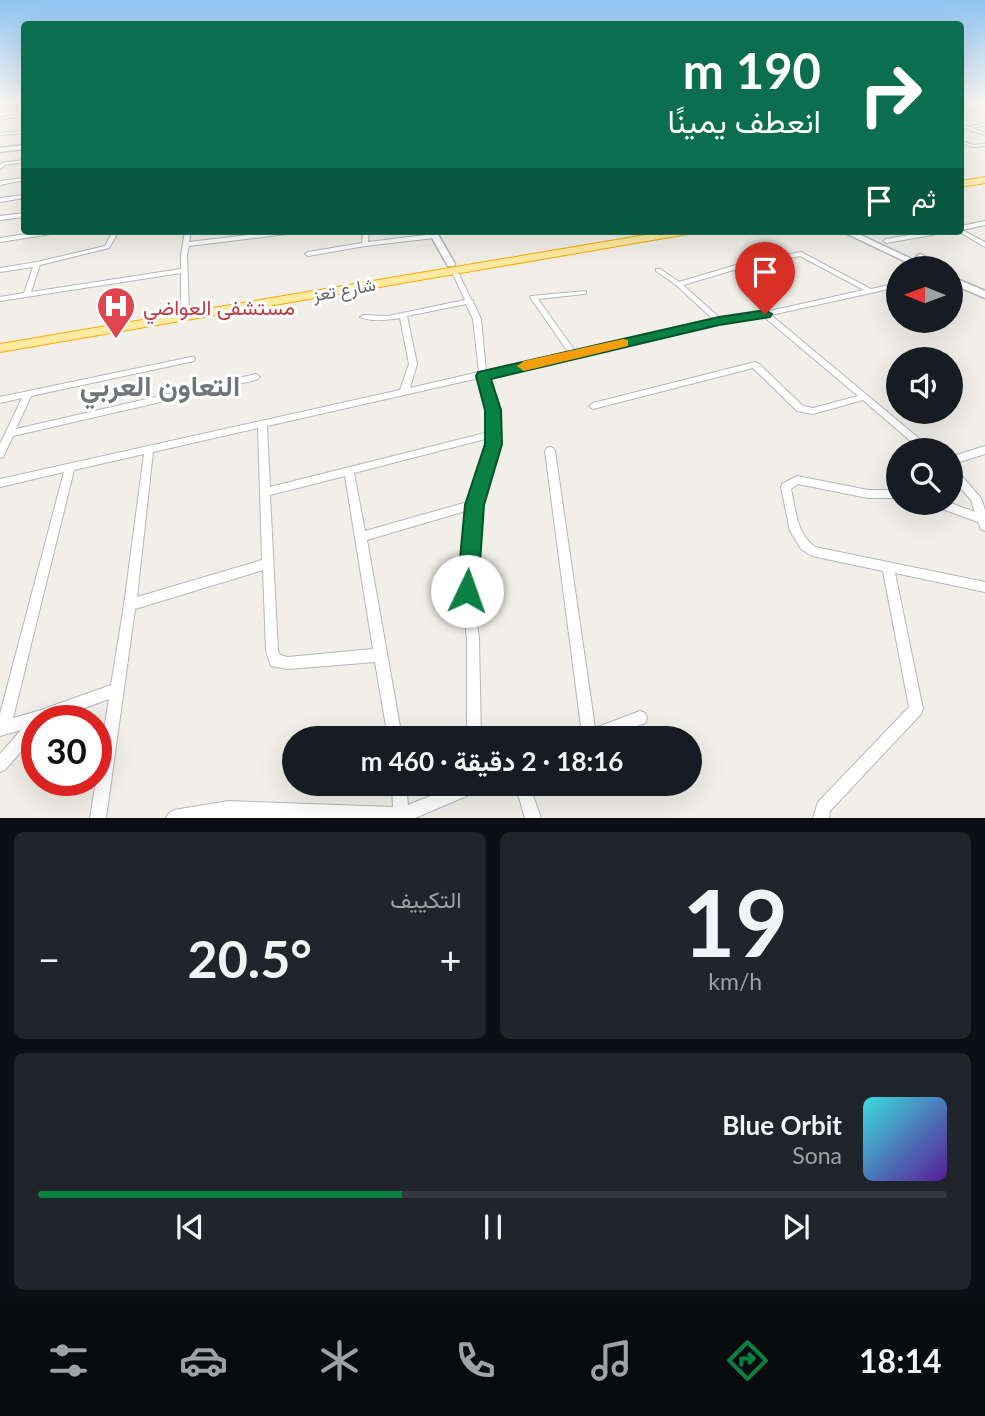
<!DOCTYPE html>
<html lang="ar">
<meta charset="utf-8">
<style>
:root{--surface:#171b24;--page:#20242c;--text:#f1f3f6;--muted:#9ea1a6;--line:#363941;--accent:#0b8043}
body{margin:0;font-family:Lato,Vazirmatn,sans-serif;background:var(--page);color:var(--text);direction:rtl;height:100vh;display:flex;flex-direction:column;font-size:26px;white-space:nowrap}
*{box-sizing:border-box;margin:0}
p{font-size:23px;color:var(--muted)}
.icon{flex:none;width:38px;height:38px;fill:none;stroke:currentColor;stroke-width:2;stroke-linecap:round;stroke-linejoin:round}
.map{position:relative;height:818px;overflow:hidden;direction:ltr}
.side{display:flex;flex-direction:column;gap:14px;padding:14px;background:#0d0f14;flex:1}
.side>*{flex:none}
.top-card{position:absolute;left:21px;top:21px;width:943px;height:214px;border-radius:7px;box-shadow:0 7px 28px #0002;direction:rtl;background:#0b6e4f;color:#fff;overflow:hidden}
.needle{width:46px;rotate:271deg}
.controls{position:absolute;left:886px;top:256px;display:grid;gap:14px}
.controls a{display:grid;place-items:center;width:77px;height:77px;border-radius:50%;background:var(--surface);box-shadow:0 7px 28px #0002;font-size:35px}
.speed{position:absolute;left:21px;top:705px;display:flex;gap:14px;font-size:35px;font-weight:700;text-align:center}
.speed>*{display:grid;place-content:center;width:91px;height:91px;border-radius:50%;background:var(--surface);box-shadow:0 7px 28px #0002;line-height:1}
.speed .limit{border:10px solid #d22;background:#fff;color:#111}
.pin{position:absolute;display:grid;place-items:center;width:60px;height:60px;color:#fff;margin:-72px -30px;border-radius:50% 50% 50% 0;rotate:-45deg;box-shadow:0 0 7px #0007}
.pin .icon{rotate:45deg}
.me{position:absolute;width:77px;margin:-38px;rotate:3deg;stroke-linejoin:round;filter:drop-shadow(0 0 5px #0008)}
.turn{display:flex;align-items:center;gap:24px;height:147px;padding:0 28px;font-size:32px}
.turn .icon{width:91px;height:91px;stroke-width:2.5}
.turn b{display:block;font-size:49px;line-height:60px}
.then{display:flex;align-items:center;height:66px;padding:0 28px;background:#0003;gap:14px;font-size:26px}
.big{font-size:52px;font-weight:700;line-height:1.1}
.side .widget{flex:1;display:flex;flex-direction:column;justify-content:center;gap:10px;min-width:0;padding:0 24px;border-radius:10px;background:var(--page)}
.side .dial{align-items:center;gap:0}
.dial b{font-size:91px;line-height:1}
.song{display:flex;align-items:center;gap:21px}
.cover{width:84px;height:84px;border-radius:10px;background:linear-gradient(135deg,hsl(180 70% 55%),hsl(270 70% 35%))}
.played{height:7px;border-radius:4px;background:linear-gradient(90deg,var(--accent) 40%,var(--line) 40%)}
.keys{display:flex;justify-content:space-around;direction:ltr}
.heat{display:flex;justify-content:space-between;align-items:center;font-size:38px;direction:ltr}
.side .tiles{flex:1;display:grid;gap:14px;grid-template-columns:1fr 1fr}
.widget:last-child{grid-column:span 2}
.trip{position:absolute;left:282px;top:726px;width:420px;height:70px;border-radius:35px;background:var(--surface);box-shadow:0 7px 28px #0002;font-weight:700;line-height:70px;text-align:center;direction:rtl}
.menu{display:flex;height:112px;justify-content:space-around;align-items:center;background:#090b0e;color:var(--muted)}
.menu .icon{width:49px;height:49px}
.menu .active{color:var(--accent)}
.menu b{font-size:32px;color:var(--text)}
.map>svg:first-child{display:block}
.lines{fill:none;stroke-linecap:round;stroke-linejoin:round}
.minor-casing{stroke:#b5b8bc;stroke-width:2}
.tertiary-casing{stroke:#b5b8bc;stroke-width:3}
.secondary-casing{stroke:#b6babf;stroke-width:3}
.trunk-casing{stroke:#f9ab00;stroke-width:2}
.minor{fill:#fff;fill-rule:evenodd}
.tertiary{fill:#fff;fill-rule:evenodd}
.secondary{fill:#fff;fill-rule:evenodd}
.trunk{fill:#feeaa1;fill-rule:evenodd}
.route{fill:#0b8043;stroke:#07532c;stroke-width:2}
.slow{fill:#f59e0b}
.labels{text-anchor:middle;dominant-baseline:central;stroke-width:6;stroke-linejoin:round;paint-order:stroke}
.far-street-label{font-size:18px;fill:#5f6368;stroke:#fff}
.health-label{font-size:21px;fill:#be3a42;stroke:#fff;text-anchor:start}
.district-label{font-size:28px;font-weight:bold;fill:#70757a;stroke:#fff}
</style>
<div class="map">
<svg width="985" height="818" viewBox="0 0 985 818">
<rect width="100%" height="100%" fill="#f1efe8"/>
<g class="lines">
<defs>
<path id="minor" d="M3 100H7L11 108 24 106V108L9 110Z
M961 108 985 115V117L961 110Z
M24 113V115L0 120V118Z
M985 123V125L972 128 985 133V135L961 127V125L969 127Z
M24 131V133L0 135V133Z
M961 141 973 145 985 144V146L973 147 961 143Z
M22 142H24V146L22 145Z
M24 160V162L5 165 0 169V165L2 163Z
M24 178V180L0 185V181Z
M24 195V198L0 202V198Z
M24 213V217L0 220V216Z
M985 221V225L962 230 985 242V247L958 231H961V226Z
M46 231H60L57 233 0 242V238Z
M113 231H119L109 248 40 265 31 292 181 269V255L185 231H191L189 242 280 231H298L295 233 189 246 187 255 189 310 185 312 181 310V273L0 301V297L24 293 33 267 0 272V268L37 262 105 246Z
M363 231H369L368 242 434 234 437 236 434 238 365 246 308 256 305 254 308 252 362 243Z
M933 231H946L943 233 886 243 883 241 886 239Z
M801 252 871 289 898 283V287L771 315 933 450H921L863 400 813 414 797 411 753 368 593 409 589 406 593 403 755 362 758 363 803 406 813 408 858 396 763 316 719 323 487 376 497 409 499 444 480 504 475 535 473 591 479 639 481 738H467V639L461 591 465 535 469 510 367 540 402 738H388L375 662 288 669 271 666 266 651 263 570 135 609 106 818H90L109 699 49 721H37V733L5 770 0 772V754L21 730 0 736V714L64 472 0 487V479L400 390 409 364 400 318C388 320 372 322 360 317L364 315 388 316 465 300 451 270 452 269 454 268 457 270 471 299 473 301V302L481 319 486 371 568 352 530 297 531 296 586 291V293L584 294 538 299 575 351 714 320 676 285 656 271V269H660L679 282 736 265ZM800 256 864 290 765 312 721 319 683 285 737 269ZM466 304 473 319 479 372 410 388 417 364 407 316ZM479 378 489 409V432L270 487 267 426ZM258 428 262 560 137 597 153 452ZM489 438V444L471 501 365 531 354 473ZM144 454 124 605 111 685 38 711 13 718 74 470ZM345 476 373 649 288 657 280 655 278 651 270 495Z
M191 357H194L195 359 194 361 31 396 16 429 256 374 260 377 256 380 13 436 3 457 0 458V444L22 398 0 403V397Z
M985 446V454L950 465V457Z
M550 447 553 448 555 451 595 728 640 711 645 713 647 718 645 723 604 738H580L582 734 545 451 547 448Z
M950 465 953 466 981 498 985 510V531L981 529 978 522 931 505 930 502H948L975 512 971 500 950 476Z
M797 476 868 490H898V498H868L798 484 791 489C796 510 796 533 815 547L985 582V592L895 573 923 709 921 714 830 811 829 818H813L818 802 909 707 883 571 812 556 801 549 790 531 781 487 782 484Z
M392 784H406L408 805 460 784H485L483 789 415 818H166L169 813 174 810 228 801 393 807Z
M515 784H529L541 818H525Z"/>
<path id="tertiary" d="M24 145V149L0 152V148Z
M428 231H436L455 264 454 266H448Z"/>
<path id="secondary" d="M841 231H852L931 268H919Z
M920 254 945 266 946 268H935L917 259 916 257Z
M950 276 985 291V298L950 283Z"/>
<path id="trunk" d="M985 177V183L961 187V181Z
M669 231H693L688 234 0 352V344Z"/>
</defs>
<use href="#minor" class="minor-casing"/>
<use href="#tertiary" class="tertiary-casing"/>
<use href="#secondary" class="secondary-casing"/>
<use href="#trunk" class="trunk-casing"/>
<use href="#minor" class="minor"/>
<use href="#tertiary" class="tertiary"/>
<use href="#secondary" class="secondary"/>
<use href="#trunk" class="trunk"/>
</g>
<linearGradient id="sky" x2="0" y2="1"><stop stop-color="#8fc3f1"/><stop offset="0.47" stop-color="#f9f8f5"/><stop offset="1" stop-color="#f9f8f5" stop-opacity="0"/></linearGradient>
<rect width="985" height="214" fill="url(#sky)"/>
<path class="route" d="M765 310 772 314 770 317 719 325 491 379 501 410 502 444 484 505 478 591 475 598 467 601 460 598 457 591 465 505 485 444V410L476 376 478 372 719 317Z"/>
<path class="slow" d="M623 339 628 340V346L524 371 517 366 524 361Z"/>
<defs>
<symbol id="hospital-pin" viewBox="-11 -11 22 30"><path d="M0 17L-7.5 6A9.5 9.5 0 1 1 7.5 6Z" fill="#e0444e" stroke="#fff"/><path d="M-5-5h3v3.5h4V-5h3V5h-3V1.5h-4V5h-3Z" fill="#fff"/></symbol>
</defs>
<g fill-rule="evenodd">
<use href="#hospital-pin" x="94" y="284" width="44" height="60"/>
</g>
<g class="labels">
<g class="far-street-label">
<text transform="translate(344 289) rotate(-10)">شارع تعز</text>
</g>
<g class="health-label">
<text x="143" y="306">مستشفى العواضي</text>
</g>
<g class="district-label">
<text x="160" y="385">التعاون العربي</text>
</g>
</g>
</svg>
<div class="controls">
<a><svg class="needle" viewBox="-14 -14 28 28"><path d="M0-13l5 13h-10z" fill="#e53935"/><path d="M0 13l5-13h-10z" fill="#9ea1a6"/></svg></a>
<a><svg class="icon" aria-label="sound" viewBox="0 0 24 24"><path d="M4 9h4l5-4v14l-5-4H4zM17 9q2 3 0 6"/></svg></a>
<a><svg class="icon" aria-label="search" viewBox="0 0 24 24"><circle cx="10" cy="10" r="6"/><path d="M15 15l6 6"/></svg></a>
</div>
<div class="speed"><div class="limit">30</div></div>
<div class="pin" style="left:765px;top:314px;background:#d93025"><svg class="icon" aria-label="arrive" viewBox="0 0 24 24"><path d="M6 21V4h12l-3 4 3 4H6"/></svg></div>
<svg class="me" style="left:467px;top:591px" viewBox="-20 -20 40 40"><circle r="19" fill="#fff"/><path d="M0-13L10 11 0 6-10 11z" fill="#0b8043"/></svg>
<div class="trip">18:16 · 2 دقيقة · 460 m</div>
<div class="top-card">
<div class="turn"><svg class="icon" aria-label="right" viewBox="0 0 24 24"><path d="M7 20v-9h11M14 6l5 5-5 5"/></svg><div><b>190 m</b>انعطف يمينًا</div></div>
<div class="then">ثم<svg class="icon" aria-label="arrive" viewBox="0 0 24 24"><path d="M6 21V4h12l-3 4 3 4H6"/></svg></div>
</div>
</div>
<section class="side">
<div class="tiles">
<div class="widget dial"><b>19</b><p>km/h</p></div>
<div class="widget"><p>التكييف</p>
<div class="heat"><a>−</a><b class="big">20.5°</b><a>+</a></div>
</div>
<div class="widget">
<div class="song"><i class="cover"></i><div><b>Blue Orbit</b><p>Sona</p></div></div>
<div class="played"></div>
<div class="keys"><svg class="icon" aria-label="previous" viewBox="0 0 24 24"><path d="M18 5L8 12l10 7zM5 5v14"/></svg><svg class="icon" aria-label="pause" viewBox="0 0 24 24"><path d="M8 5v14M16 5v14"/></svg><svg class="icon" aria-label="next" viewBox="0 0 24 24"><path d="M6 5l10 7-10 7zM19 5v14"/></svg></div>
</div>
</div>
</section>
<nav class="menu">
<b>18:14</b>
<svg class="icon active" aria-label="directions" viewBox="0 0 24 24"><path d="M12 3l9 9-9 9-9-9zM9 14v-3h6M13 9l2 2-2 2"/></svg>
<svg class="icon" aria-label="music" viewBox="0 0 24 24"><path d="M9 18V5l10-2v13"/><circle cx="6" cy="18" r="3"/><circle cx="16" cy="16" r="3"/></svg>
<svg class="icon" aria-label="phone" viewBox="0 0 24 24"><path d="M5 4h4l2 5-3 2q2 4 5 5l2-3 5 2v4C11 20 4 13 5 4z"/></svg>
<svg class="icon" aria-label="climate" viewBox="0 0 24 24"><path d="M12 3v18M4 7l16 10M4 17L20 7"/></svg>
<svg class="icon" aria-label="car" viewBox="0 0 24 24"><path d="M5 17H2v-5l4-1 3-4h7l3 4 3 1v5h-3M9 17h6M6 11h13"/><circle cx="7" cy="17" r="2"/><circle cx="17" cy="17" r="2"/></svg>
<svg class="icon" aria-label="filters" viewBox="0 0 24 24"><path d="M4 7h16M4 17h16"/><circle cx="9" cy="7" r="2"/><circle cx="15" cy="17" r="2"/></svg>
</nav>
